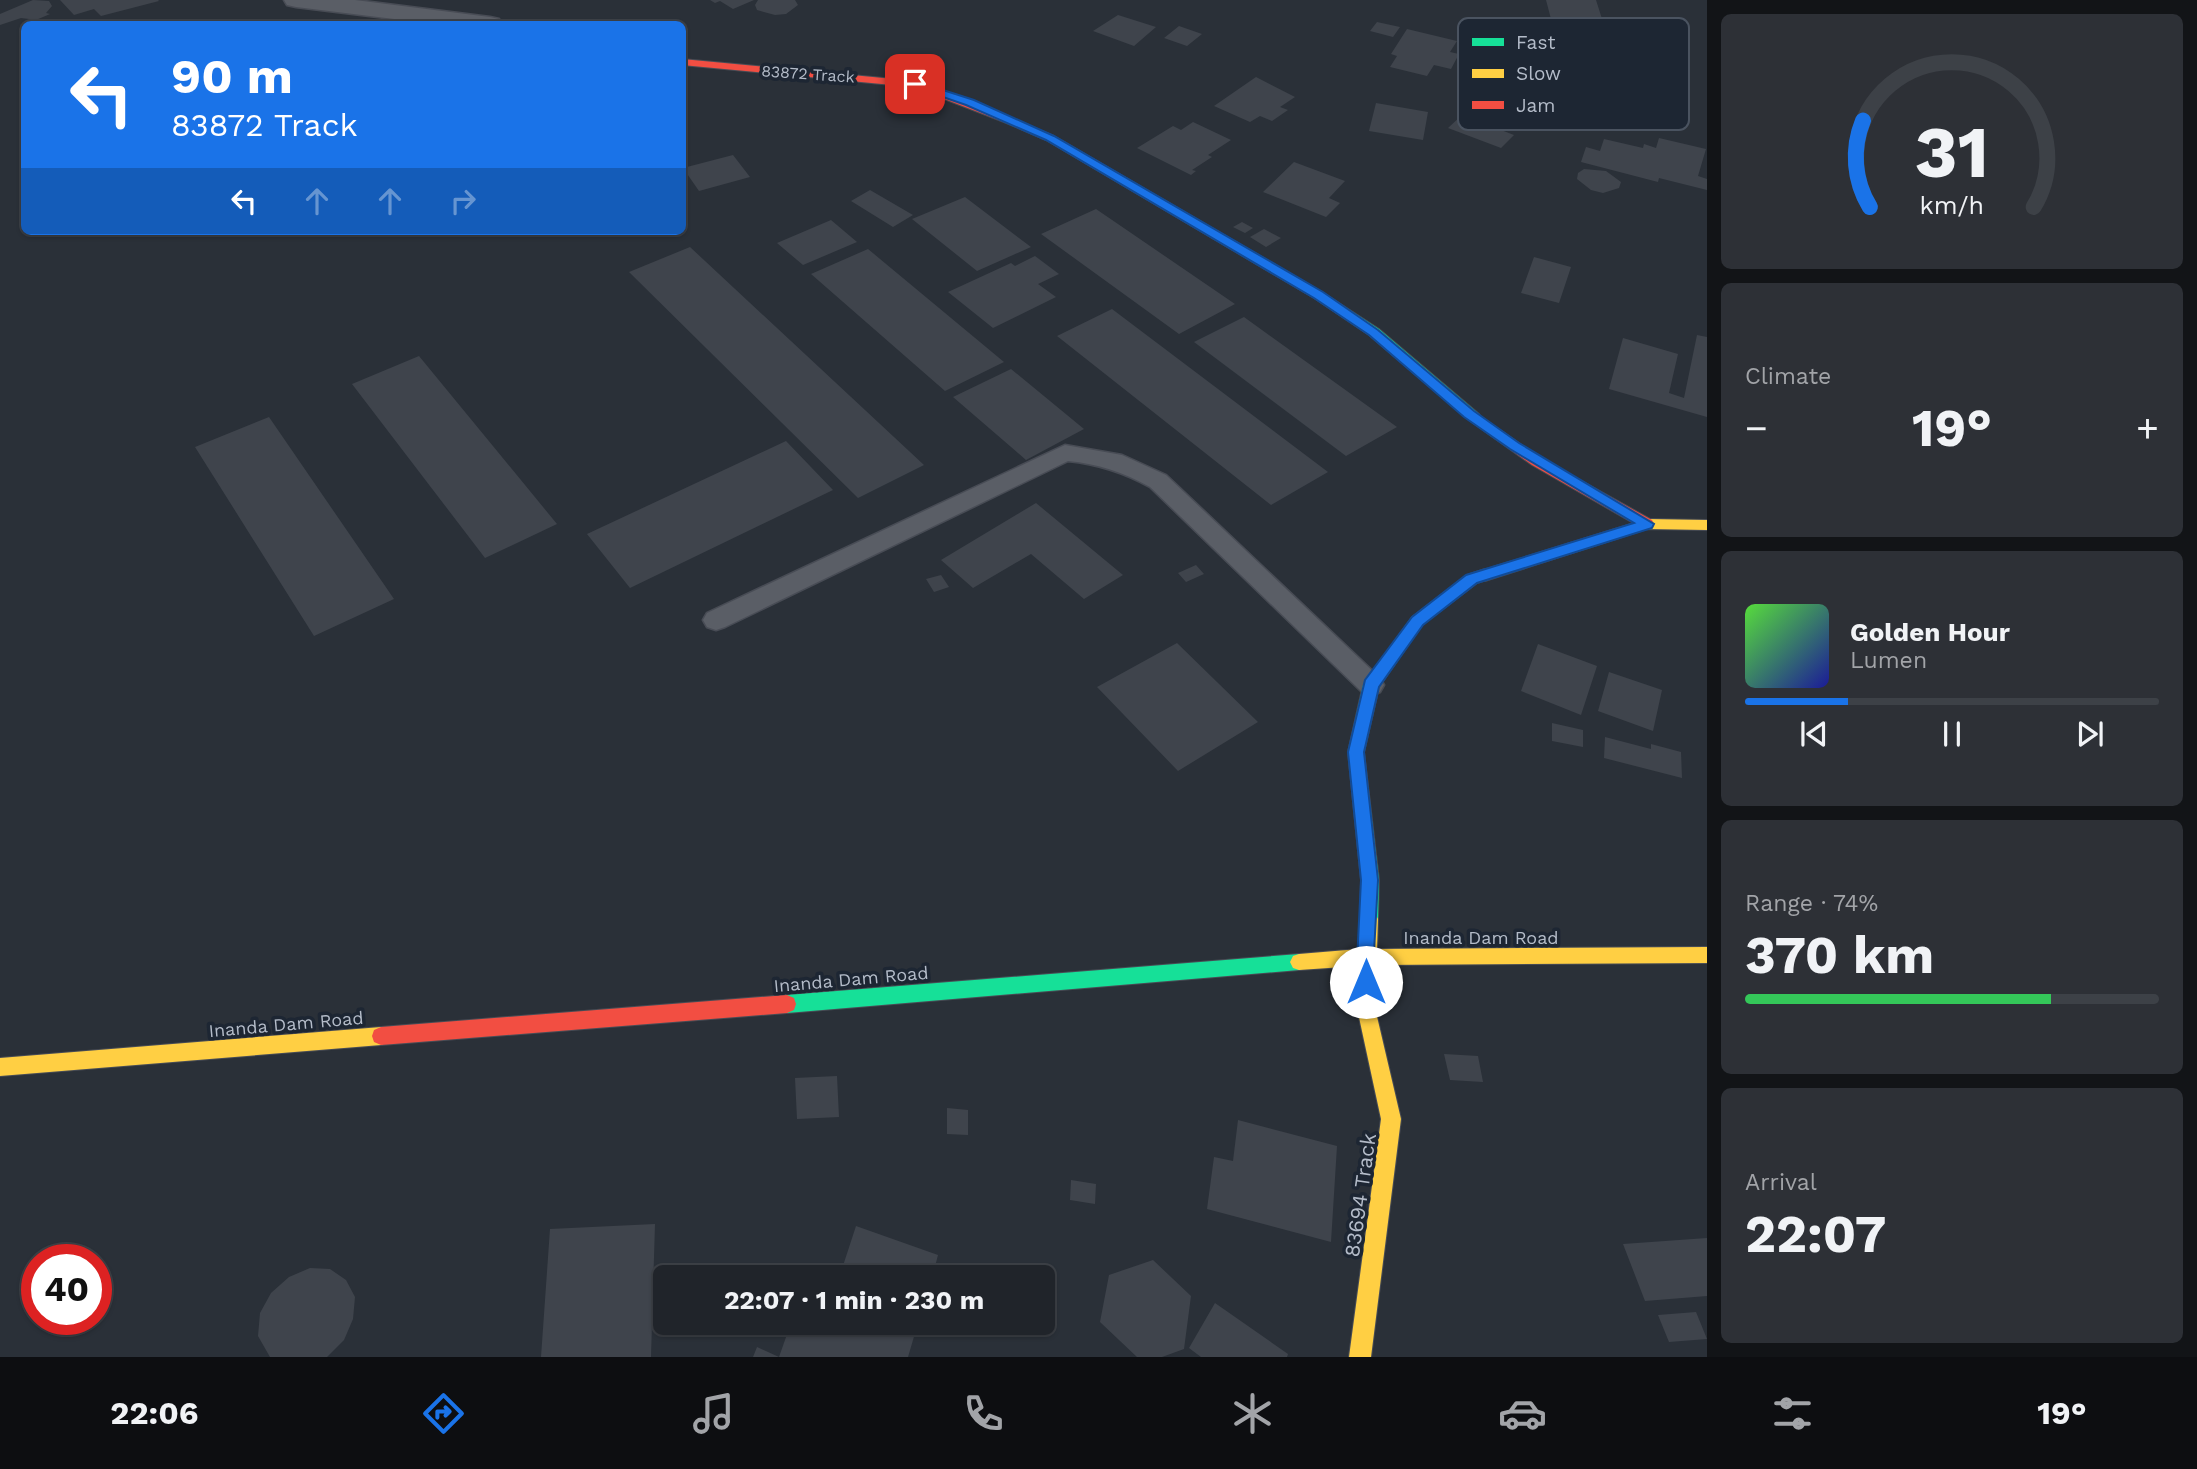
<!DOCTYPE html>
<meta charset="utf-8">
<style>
:root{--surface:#20242a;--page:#2d3036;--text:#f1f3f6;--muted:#a2a4a8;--line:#3d4147;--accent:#1a73e8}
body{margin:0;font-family:"Work Sans",sans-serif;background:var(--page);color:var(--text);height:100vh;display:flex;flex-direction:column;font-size:26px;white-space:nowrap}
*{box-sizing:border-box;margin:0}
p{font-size:23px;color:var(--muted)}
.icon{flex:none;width:38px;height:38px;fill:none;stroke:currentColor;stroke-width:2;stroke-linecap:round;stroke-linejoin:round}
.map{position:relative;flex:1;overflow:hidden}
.side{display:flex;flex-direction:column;gap:14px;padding:14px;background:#121417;width:490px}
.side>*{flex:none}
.guide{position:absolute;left:21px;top:21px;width:665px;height:214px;border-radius:10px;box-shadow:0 2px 5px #0004,0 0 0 2px var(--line);background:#1a73e8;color:#fff;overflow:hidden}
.speed{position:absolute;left:21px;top:1244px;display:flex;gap:14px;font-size:35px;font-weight:700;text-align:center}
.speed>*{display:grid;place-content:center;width:91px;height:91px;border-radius:50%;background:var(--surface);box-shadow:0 2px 5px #0004,0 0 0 2px var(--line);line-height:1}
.speed .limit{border:10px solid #d22;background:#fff;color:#111}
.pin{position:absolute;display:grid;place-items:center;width:60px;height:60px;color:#fff;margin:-30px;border-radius:14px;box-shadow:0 4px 10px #0006}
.me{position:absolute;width:77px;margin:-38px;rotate:0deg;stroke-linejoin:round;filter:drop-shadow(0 0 5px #0008)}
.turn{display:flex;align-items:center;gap:24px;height:147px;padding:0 35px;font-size:32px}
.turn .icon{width:91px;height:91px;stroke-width:2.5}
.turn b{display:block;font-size:49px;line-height:60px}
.lanes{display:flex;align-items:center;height:66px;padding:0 35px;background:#0003;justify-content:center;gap:35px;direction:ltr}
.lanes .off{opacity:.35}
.big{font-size:52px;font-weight:700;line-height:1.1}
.side .widget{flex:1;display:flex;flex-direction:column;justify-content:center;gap:10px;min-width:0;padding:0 24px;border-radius:10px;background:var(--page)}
.side .dial{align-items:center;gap:0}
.dial svg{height:182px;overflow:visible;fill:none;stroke:var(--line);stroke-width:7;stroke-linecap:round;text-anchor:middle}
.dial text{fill:var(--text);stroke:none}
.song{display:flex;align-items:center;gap:21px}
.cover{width:84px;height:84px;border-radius:10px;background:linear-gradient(135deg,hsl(110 70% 55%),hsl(240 70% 35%))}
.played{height:7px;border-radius:4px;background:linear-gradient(90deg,var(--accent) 25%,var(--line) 25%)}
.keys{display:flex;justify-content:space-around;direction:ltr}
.heat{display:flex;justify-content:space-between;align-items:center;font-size:38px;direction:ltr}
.charge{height:10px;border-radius:5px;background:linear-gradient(90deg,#34c759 74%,var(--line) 0)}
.trip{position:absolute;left:653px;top:1265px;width:402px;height:70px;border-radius:10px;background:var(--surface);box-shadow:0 2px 5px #0004,0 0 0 2px var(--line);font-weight:700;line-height:70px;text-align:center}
.menu{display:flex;height:112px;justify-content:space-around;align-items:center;background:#0d0e11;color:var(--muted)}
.menu .icon{width:49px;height:49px}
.menu .selected{color:var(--accent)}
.menu b{font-size:32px;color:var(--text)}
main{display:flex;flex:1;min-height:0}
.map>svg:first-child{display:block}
.building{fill:#3f444c}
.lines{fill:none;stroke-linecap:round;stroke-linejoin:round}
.lane-casing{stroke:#484c55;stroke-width:3}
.street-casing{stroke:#484c55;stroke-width:3}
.fast-casing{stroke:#484c55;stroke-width:2}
.slow-casing{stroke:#484c55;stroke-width:2}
.jam-casing{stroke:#484c55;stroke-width:2}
.lane{fill:#5a5e66;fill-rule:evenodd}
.street{fill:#5a5e66;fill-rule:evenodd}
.fast{fill:#16e098;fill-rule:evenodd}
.slow{fill:#ffcf43;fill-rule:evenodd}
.jam{fill:#f24e42;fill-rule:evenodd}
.route{fill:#1a73e8;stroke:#114b97;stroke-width:2}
.labels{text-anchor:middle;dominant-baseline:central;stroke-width:7;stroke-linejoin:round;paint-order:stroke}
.far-street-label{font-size:16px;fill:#b4bcc9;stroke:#1d2633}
.street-label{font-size:18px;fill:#b4bcc9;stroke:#1d2633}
.near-street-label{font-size:21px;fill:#b4bcc9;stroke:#1d2633}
.key{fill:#1d2633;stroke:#4a5360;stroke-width:2}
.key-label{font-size:19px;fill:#b4bcc9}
</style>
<main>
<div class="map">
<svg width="1707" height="1357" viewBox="0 0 1707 1357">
<rect width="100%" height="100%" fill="#2a3038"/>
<path class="building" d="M33 0 49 1 52 6 46 13 50 14 36 20 21 18 0 25V14Z
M60 0H158L159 1 101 16 94 9 74 15Z
M710 0H754L733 9 720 1 715 3Z
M758 0H795L798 5 786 14 775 15 757 10 755 5Z
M1546 0H1596L1603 22 1585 21 1586 25 1559 23 1558 19H1551Z
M1118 15 1156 27 1134 46 1093 31Z
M1377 22 1400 27 1393 37 1370 31Z
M1179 26 1202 34 1187 46 1164 38Z
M1407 29 1457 41 1450 52 1459 54 1451 69 1434 65 1427 76 1390 67 1397 56 1391 54Z
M1256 77 1295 97 1280 107 1288 110 1272 121 1260 116 1250 122 1214 106Z
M1376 103 1428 112 1423 140 1369 131Z
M1462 115 1514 135 1501 148 1448 128Z
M1193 122 1231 140 1208 155 1212 157 1192 170 1196 171 1191 175 1137 148 1173 126 1181 130Z
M1659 138 1706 149 1698 176 1707 179V190L1659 178 1658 182 1581 162 1586 147 1600 151 1604 139 1643 148 1644 144 1656 148Z
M733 155 750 177 699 191 683 168Z
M1294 162 1345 181 1329 198 1340 203 1326 217 1263 192Z
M1584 169 1606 171 1621 182 1619 188 1603 193 1591 190 1577 179 1578 173Z
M870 190 913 215 893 227 851 201Z
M965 197 1031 247 977 271 912 219Z
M1096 209 1235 304 1179 334 1041 234Z
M831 220 857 242 803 265 777 243Z
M1242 222 1253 228 1245 233 1233 227Z
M1264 229 1281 238 1266 247 1250 237Z
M690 247 924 465 858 498 629 272Z
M868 249 1004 362 945 391 811 274Z
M1035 256 1059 274 1038 284 1056 297 993 328 948 292 1011 263 1015 266Z
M1534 257 1571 267 1559 303 1521 293Z
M1112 309 1328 472 1271 505 1057 336Z
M1244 317 1397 427 1346 456 1194 342Z
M1697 335 1707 337V417L1609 389 1623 338 1678 354 1669 393 1684 398Z
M419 356 557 524 485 558 352 384Z
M1011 369 1084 429 1026 460 953 397Z
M269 417 394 599 314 636 195 447Z
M786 441 833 490 630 588 587 534Z
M1036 503 1123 575 1084 599 1031 554 973 588 941 560Z
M1196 565 1204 574 1186 582 1178 573Z
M941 575 949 587 934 592 926 579Z
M1177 643 1258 722 1178 771 1097 687Z
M1538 644 1597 666 1581 715 1521 691Z
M1609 672 1662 690 1653 731 1598 711Z
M1552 723 1583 730V747L1552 741Z
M1605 737 1651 749V744L1681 752 1682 778 1604 758Z
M1444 1054 1478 1056 1483 1082 1450 1080Z
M837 1076 839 1117 797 1119 795 1078Z
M947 1108 968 1110V1135L947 1134Z
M1238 1120 1337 1146 1331 1242 1207 1209 1214 1157 1233 1161Z
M1071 1180 1096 1184 1095 1204 1070 1200Z
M655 1224 651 1357H541L550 1229Z
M856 1226 938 1255 932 1278H839Z
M1707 1238V1296L1645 1301 1623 1244Z
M1153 1260 1191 1296 1184 1349 1162 1357H1137L1100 1322 1109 1275Z
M310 1268 330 1269 346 1280 355 1297 353 1319 344 1340 327 1357H270L258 1336 260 1313 271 1293 289 1277Z
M1215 1303 1288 1354 1287 1357H1201L1189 1348Z
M1696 1312 1707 1339 1669 1342 1658 1315Z
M791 1323H918L908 1357H753L757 1347 779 1357Z"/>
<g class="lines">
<defs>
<path id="lane" d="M1065 445 1122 455 1166 475 1380 678 1384 685 1380 692 1371 695 1362 692 1150 487C1123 472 1098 464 1068 461L725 627 716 630 707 627 703 620 707 613Z"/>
<path id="street" d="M284 0H355L490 17 499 19 502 24H435L296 7 287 5Z"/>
<path id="fast" d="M1008 117 1054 136 1322 292 1379 329 1479 414 1481 417 1479 420H1469L1369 335 1314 298 1046 140 1004 122 1003 120Z
M1485 569 1490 571 1492 575 1490 579 1477 583 1422 625 1379 687 1364 752 1379 880 1378 919 1375 925 1369 927 1363 925 1360 919 1361 880 1348 752 1363 685 1412 617 1467 575Z
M1299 954 1305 956 1308 962 1305 968 1299 970 787 1013 780 1010 778 1004 780 998 787 995Z"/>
<path id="slow" d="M1647 519 1707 520V530L1647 529 1485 581 1478 575 1480 571Z
M1369 911 1375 913 1378 919 1377 949 1707 947V963L1377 965 1375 1008 1401 1119 1371 1357H1349L1381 1119 1357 1008 1358 966 1299 970 1293 968 1290 962 1293 956 1299 954 1359 949 1360 919 1363 913Z
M381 1027 388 1030 390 1036 388 1042 381 1045 0 1076V1058Z"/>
<path id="jam" d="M682 59 915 81 1013 120 1004 122 913 87 682 65Z
M1474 412 1542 459 1652 520 1654 524 1652 528H1642L1532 465 1469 420 1467 417 1469 414Z
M787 995 794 998 796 1004 794 1010 787 1013 381 1045 374 1042 372 1036 374 1030 381 1027Z"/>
</defs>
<use href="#lane" class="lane-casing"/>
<use href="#street" class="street-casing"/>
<use href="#fast" class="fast-casing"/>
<use href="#slow" class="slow-casing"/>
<use href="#jam" class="jam-casing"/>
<use href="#lane" class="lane"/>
<use href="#street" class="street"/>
<use href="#fast" class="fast"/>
<use href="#slow" class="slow"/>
<use href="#jam" class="jam"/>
</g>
<path class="route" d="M915 81 974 100 1054 136 1323 292 1378 330 1474 411 1519 443 1654 524 1652 528 1477 583 1423 625 1379 687 1364 752 1378 880 1372 988 1366 991 1359 988 1356 982 1361 880 1348 752 1365 680 1412 617 1466 575 1634 523 1510 449 1464 417 1369 335 1314 298 1046 140 966 105 911 86 910 84Z"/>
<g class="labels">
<g class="far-street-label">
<text transform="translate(808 74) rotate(4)">83872 Track</text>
</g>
<g class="street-label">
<text x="1481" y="937">Inanda Dam Road</text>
<text transform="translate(851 979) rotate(-5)">Inanda Dam Road</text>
<text transform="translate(286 1024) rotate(-5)">Inanda Dam Road</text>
</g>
<g class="near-street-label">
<text transform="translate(1360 1195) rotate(-82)">83694 Track</text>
</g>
</g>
<rect x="1458" y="18" width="231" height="112" rx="10" class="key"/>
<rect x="1472" y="38" width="32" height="8" fill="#16e098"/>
<rect x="1472" y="69" width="32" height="9" fill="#ffcf43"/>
<rect x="1472" y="101" width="32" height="8" fill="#f24e42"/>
<g class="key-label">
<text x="1516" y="49">Fast</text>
<text x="1516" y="80">Slow</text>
<text x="1516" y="112">Jam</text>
</g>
</svg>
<div class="speed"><div class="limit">40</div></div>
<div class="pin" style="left:915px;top:84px;background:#d93025"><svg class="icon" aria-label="arrive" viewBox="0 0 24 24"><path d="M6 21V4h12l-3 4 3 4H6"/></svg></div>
<svg class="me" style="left:1366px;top:982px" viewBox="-20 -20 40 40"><circle r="19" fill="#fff"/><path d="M0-13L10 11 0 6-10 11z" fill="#1a73e8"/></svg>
<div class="trip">22:07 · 1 min · 230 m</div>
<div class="guide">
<div class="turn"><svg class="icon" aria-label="left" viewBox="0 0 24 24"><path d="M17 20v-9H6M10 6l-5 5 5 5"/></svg><div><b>90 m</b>83872 Track</div></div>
<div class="lanes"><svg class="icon" aria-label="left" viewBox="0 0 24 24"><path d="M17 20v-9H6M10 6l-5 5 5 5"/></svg><svg class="icon off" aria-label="ahead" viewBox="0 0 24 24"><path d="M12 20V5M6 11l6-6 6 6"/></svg><svg class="icon off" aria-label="ahead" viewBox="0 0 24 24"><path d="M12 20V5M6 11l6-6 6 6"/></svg><svg class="icon off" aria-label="right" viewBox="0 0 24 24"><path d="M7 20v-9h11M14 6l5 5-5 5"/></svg></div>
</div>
</div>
<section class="side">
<div class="widget dial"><svg viewBox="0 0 100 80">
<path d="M14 69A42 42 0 1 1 86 69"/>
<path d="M14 69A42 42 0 0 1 11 31" stroke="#1a73e8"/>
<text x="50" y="56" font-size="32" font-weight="700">31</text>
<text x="50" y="72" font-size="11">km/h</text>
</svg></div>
<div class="widget"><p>Climate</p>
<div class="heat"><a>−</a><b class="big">19°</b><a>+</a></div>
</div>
<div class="widget">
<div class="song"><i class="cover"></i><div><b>Golden Hour</b><p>Lumen</p></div></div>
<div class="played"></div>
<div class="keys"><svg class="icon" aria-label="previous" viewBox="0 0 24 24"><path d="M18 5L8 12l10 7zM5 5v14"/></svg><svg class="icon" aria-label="pause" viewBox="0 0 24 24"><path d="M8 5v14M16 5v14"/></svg><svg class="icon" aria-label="next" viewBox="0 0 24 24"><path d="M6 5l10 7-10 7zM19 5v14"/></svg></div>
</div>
<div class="widget"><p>Range · 74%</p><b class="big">370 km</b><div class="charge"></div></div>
<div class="widget"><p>Arrival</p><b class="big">22:07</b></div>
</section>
</main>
<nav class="menu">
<b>22:06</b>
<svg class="icon selected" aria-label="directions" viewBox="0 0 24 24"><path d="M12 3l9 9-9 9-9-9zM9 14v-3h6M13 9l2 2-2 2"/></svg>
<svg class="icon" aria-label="music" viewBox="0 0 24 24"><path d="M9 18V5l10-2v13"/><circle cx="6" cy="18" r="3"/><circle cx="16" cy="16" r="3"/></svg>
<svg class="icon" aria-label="phone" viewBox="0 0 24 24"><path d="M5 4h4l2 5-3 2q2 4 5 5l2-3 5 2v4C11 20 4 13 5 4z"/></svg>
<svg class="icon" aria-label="climate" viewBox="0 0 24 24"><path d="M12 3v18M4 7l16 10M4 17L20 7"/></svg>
<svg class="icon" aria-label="car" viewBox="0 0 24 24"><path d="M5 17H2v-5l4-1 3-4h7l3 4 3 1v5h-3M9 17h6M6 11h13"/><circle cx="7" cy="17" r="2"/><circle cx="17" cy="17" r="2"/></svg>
<svg class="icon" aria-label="filters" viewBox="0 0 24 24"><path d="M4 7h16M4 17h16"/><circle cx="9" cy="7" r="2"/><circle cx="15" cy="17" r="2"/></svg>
<b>19°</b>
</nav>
